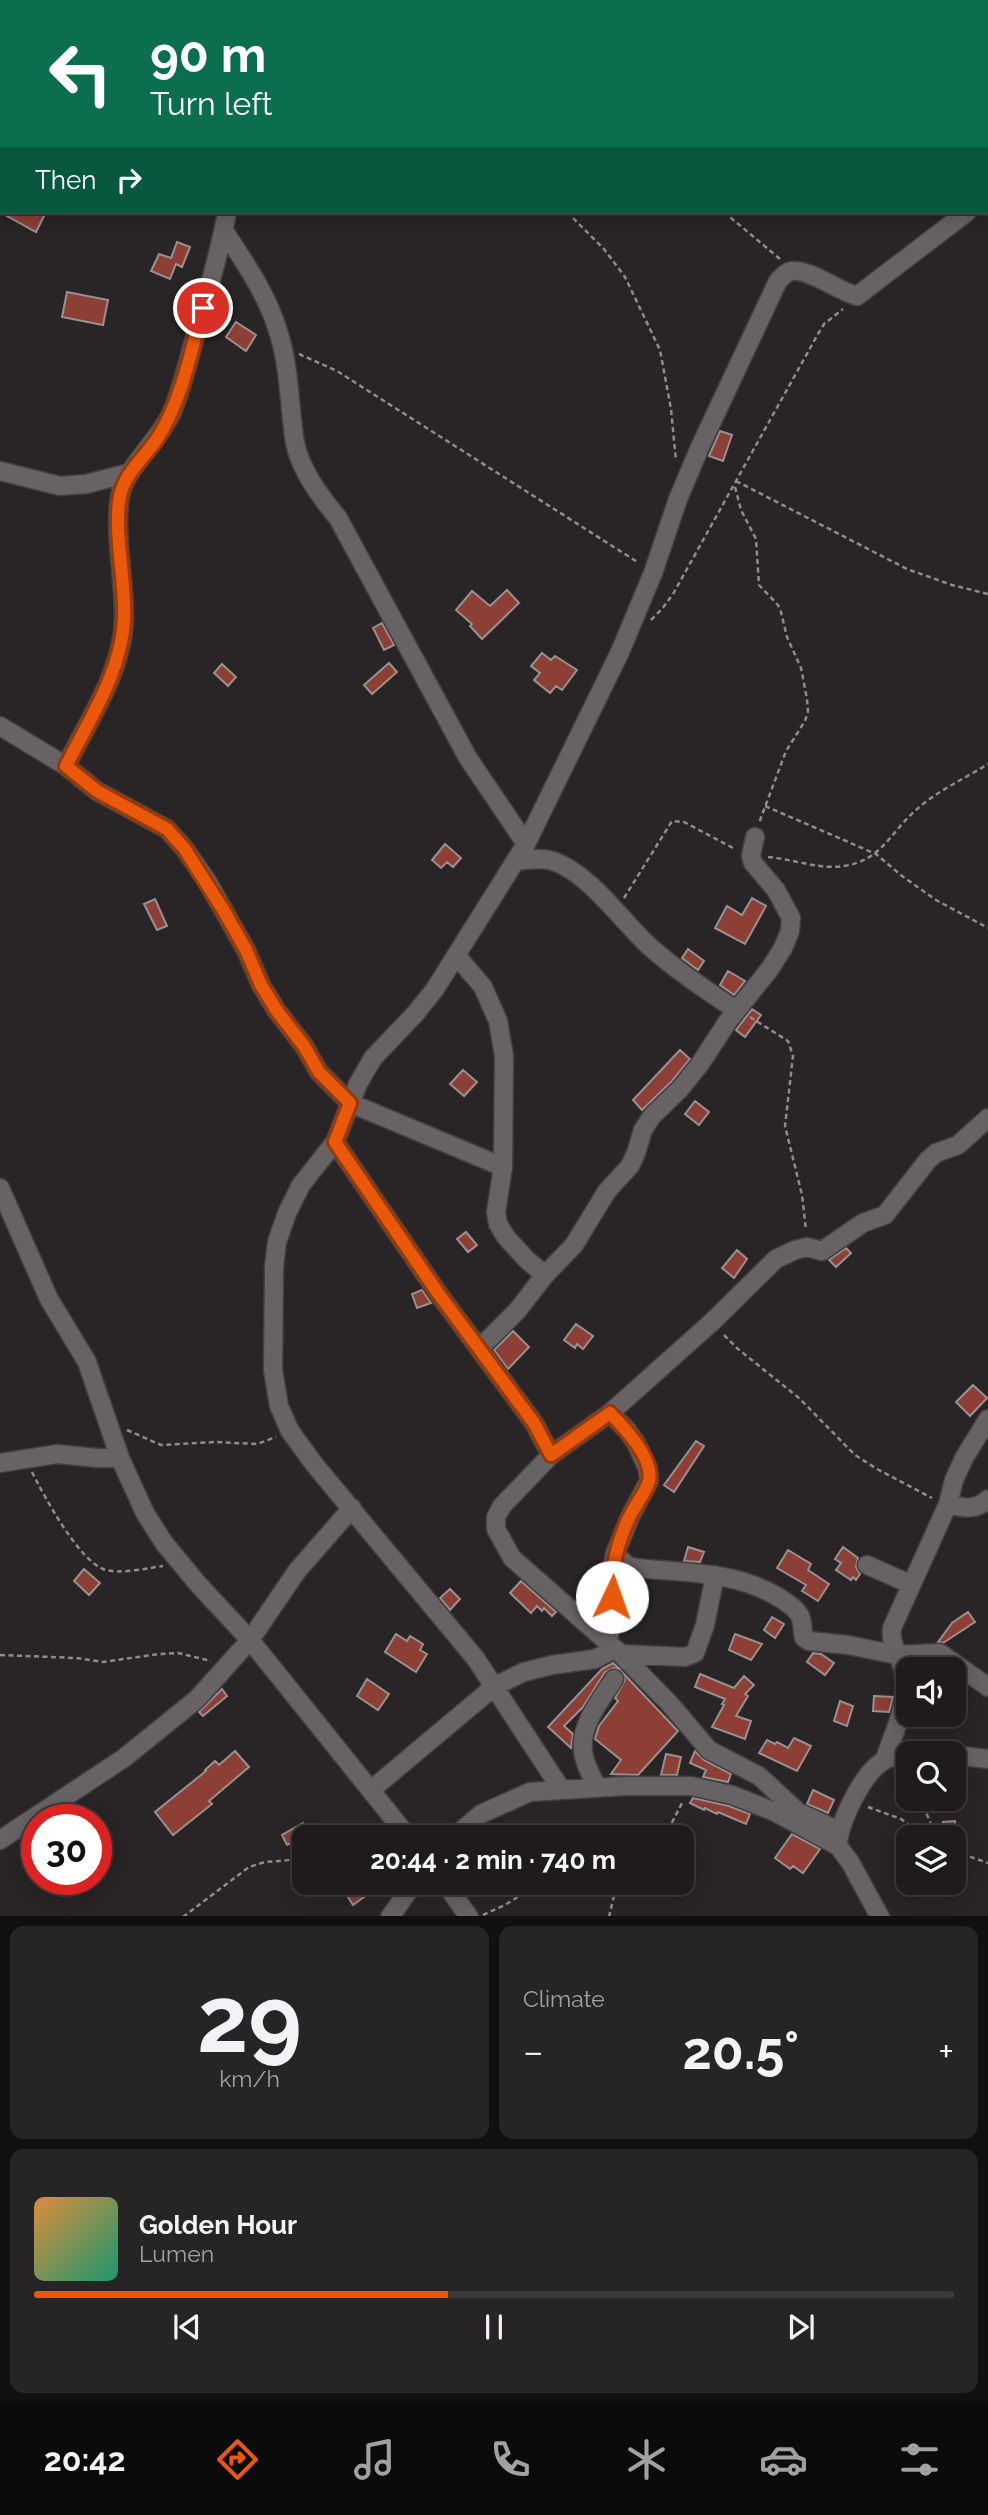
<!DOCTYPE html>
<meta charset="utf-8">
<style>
:root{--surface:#1f1b1c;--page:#272425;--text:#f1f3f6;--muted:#a1a1a3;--line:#3c393b;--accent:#ea580c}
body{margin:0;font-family:Raleway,sans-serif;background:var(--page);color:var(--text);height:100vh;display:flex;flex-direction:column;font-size:26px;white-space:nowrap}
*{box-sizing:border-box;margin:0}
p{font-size:23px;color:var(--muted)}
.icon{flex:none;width:38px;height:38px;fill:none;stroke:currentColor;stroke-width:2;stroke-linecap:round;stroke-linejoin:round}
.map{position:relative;height:1916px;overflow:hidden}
.drawer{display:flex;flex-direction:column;gap:10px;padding:10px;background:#110f0f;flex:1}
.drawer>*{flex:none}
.guide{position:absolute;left:0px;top:0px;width:989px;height:214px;box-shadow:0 4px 18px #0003,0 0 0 2px var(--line);background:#0b6e4f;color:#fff;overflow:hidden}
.controls{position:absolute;left:896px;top:1657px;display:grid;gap:14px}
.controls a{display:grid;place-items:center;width:70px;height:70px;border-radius:14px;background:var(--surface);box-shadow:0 4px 18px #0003,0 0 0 2px var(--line);font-size:35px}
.speed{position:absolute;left:21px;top:1804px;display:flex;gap:14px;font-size:35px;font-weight:700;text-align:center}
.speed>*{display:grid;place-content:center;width:91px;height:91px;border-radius:50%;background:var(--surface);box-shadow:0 4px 18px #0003,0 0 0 2px var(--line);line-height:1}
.speed .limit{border:10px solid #d22;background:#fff;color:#111}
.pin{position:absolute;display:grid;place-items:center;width:60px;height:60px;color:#fff;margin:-30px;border:4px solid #fff;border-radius:50%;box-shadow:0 2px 7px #0007}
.me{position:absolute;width:77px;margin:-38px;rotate:3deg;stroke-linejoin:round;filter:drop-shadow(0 0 5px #0008)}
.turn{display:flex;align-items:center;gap:24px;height:147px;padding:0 35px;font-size:32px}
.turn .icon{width:91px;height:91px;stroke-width:2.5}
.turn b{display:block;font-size:49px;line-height:60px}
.then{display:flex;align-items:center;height:66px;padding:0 35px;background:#0003;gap:14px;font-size:26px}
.big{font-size:52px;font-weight:700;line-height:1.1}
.drawer .card{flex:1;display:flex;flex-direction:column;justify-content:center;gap:10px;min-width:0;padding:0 24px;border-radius:14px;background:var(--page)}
.drawer .dial{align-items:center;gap:0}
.dial b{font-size:91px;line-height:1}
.song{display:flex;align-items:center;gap:21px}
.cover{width:84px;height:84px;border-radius:10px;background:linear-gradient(135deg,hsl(30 70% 55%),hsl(160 70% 35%))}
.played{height:7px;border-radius:4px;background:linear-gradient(90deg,var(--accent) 45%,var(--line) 45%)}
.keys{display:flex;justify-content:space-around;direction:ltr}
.heat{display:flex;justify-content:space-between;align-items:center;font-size:38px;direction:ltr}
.drawer .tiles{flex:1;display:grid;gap:10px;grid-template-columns:1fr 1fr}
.card:last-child{grid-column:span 2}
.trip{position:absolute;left:292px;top:1825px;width:402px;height:70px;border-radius:14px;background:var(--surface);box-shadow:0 4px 18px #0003,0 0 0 2px var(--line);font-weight:700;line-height:70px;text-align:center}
.dock{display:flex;height:112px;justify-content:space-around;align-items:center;background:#0c0b0b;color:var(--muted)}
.dock .icon{width:49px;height:49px}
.dock .current{color:var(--accent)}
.dock b{font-size:32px;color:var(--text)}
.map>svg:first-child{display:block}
.building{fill:#8d3e35;stroke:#979190;stroke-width:2}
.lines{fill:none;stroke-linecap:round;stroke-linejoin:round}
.minor-casing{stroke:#433f40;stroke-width:21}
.path{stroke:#908c8d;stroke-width:2.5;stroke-dasharray:5 3.5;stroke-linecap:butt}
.minor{stroke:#676264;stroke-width:18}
.route-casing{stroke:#983908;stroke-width:18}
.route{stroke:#ea580c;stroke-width:12}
</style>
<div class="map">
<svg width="988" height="1917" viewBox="0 0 988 1917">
<rect width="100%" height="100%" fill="#292426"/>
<path class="building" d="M0 212H46L36 232Z
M177 242 190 247 182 267 176 264 170 279 151 271 159 254 171 258Z
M67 292 108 300 103 325 62 317Z
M236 322 256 335 246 351 226 337Z
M720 431 732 435 723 461 709 456Z
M507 590 519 603 482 639 470 626 472 624 456 610 472 591 490 606Z
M382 623 394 645 384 650 373 628Z
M542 653 551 660 555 656 577 670 562 690 556 686 550 693 534 680 540 673 531 666Z
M389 663 397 672 372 694 364 685Z
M222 664 236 677 228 686 214 673Z
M445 844 461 858 453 867 447 862 441 868 432 860Z
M752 898 766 906 745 944 715 928 727 906 742 915Z
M155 899 167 926 157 930 144 904Z
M688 949 704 961 698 970 682 958Z
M728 971 745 981 734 995 720 985Z
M752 1009 761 1015 745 1037 736 1030Z
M680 1050 690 1059 672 1081 642 1110 633 1100Z
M463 1070 477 1082 464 1096 450 1084Z
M695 1101 709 1112 699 1125 685 1114Z
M466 1232 477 1245 468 1252 457 1239Z
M846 1248 851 1253 836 1267 829 1260Z
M737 1250 747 1259 734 1278 722 1268Z
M422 1290 431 1303 417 1308 412 1294Z
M576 1324 593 1336 583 1349 577 1344 575 1348 564 1340Z
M513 1331 529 1347 508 1369 494 1350Z
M973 1385 987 1398 970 1416 956 1402Z
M696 1441 704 1446 674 1492 664 1485Z
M688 1547 704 1552 700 1562 684 1561Z
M843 1547 858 1558 856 1567 860 1574 856 1580 853 1577 851 1580 836 1570 841 1563 835 1559Z
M788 1550 811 1564 808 1570 829 1584 818 1601 802 1591 806 1585 777 1568Z
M84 1569 100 1583 89 1595 74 1581Z
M521 1581 556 1612 552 1616 544 1608 542 1611 537 1606 531 1613 510 1593Z
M450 1589 460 1599 450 1610 440 1598Z
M968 1612 975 1622 943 1643 938 1642 952 1623Z
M772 1617 784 1624 775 1638 764 1630Z
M396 1634 407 1641 410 1636 423 1644 420 1650 427 1654 416 1672 385 1652Z
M735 1634 762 1644 751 1660 729 1650Z
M813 1653 821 1654 834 1663 825 1675 807 1662Z
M613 1663 621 1670 614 1668 605 1672 583 1707 564 1726 573 1734 571 1748 548 1727 602 1669Z
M621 1671 678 1731 638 1775 611 1774 621 1760 595 1739 599 1726 618 1701 615 1698 625 1680Z
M700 1674 734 1688 744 1676 754 1685 745 1694 748 1696 736 1716 751 1721 745 1739 712 1727 724 1705 722 1704 725 1699 695 1687Z
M367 1679 389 1694 378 1710 357 1696Z
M222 1689 227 1696 203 1716 199 1712Z
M874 1696 893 1697 889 1712 873 1711Z
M840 1701 853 1706 847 1726 834 1721Z
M794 1738 811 1746 797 1771 759 1753 767 1740 775 1744 777 1742 788 1748Z
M235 1751 249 1767 209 1801 212 1804 173 1835 155 1812 206 1771 205 1770 215 1761 219 1765Z
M695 1751 704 1760 731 1774 728 1782 703 1777 706 1770 690 1763Z
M666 1754 681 1757 677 1775H661Z
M813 1790 834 1800 828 1813 807 1804Z
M693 1798 729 1806 750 1814 746 1824 718 1812 717 1814 705 1808 704 1810 690 1803Z
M955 1821 957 1838H945L943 1822Z
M303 1823 309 1834 287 1845 282 1835Z
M792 1834 820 1849 803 1873 793 1866 790 1869 775 1858Z
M339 1883H355L364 1897 353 1905Z"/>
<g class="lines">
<defs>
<path id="minor" d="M125 2V0
M252 2V0
M987 197 988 196
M224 231C245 263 267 294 278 331 290 367 289 406 295 443 301 471 320 496 338 518L468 758 526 844
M0 471 60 486 86 484 129 473
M0 726 66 766 97 791 167 829 184 848 207 881 246 950 261 985 277 1011 304 1046 319 1072 350 1103 503 1167
M66 766C89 719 125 668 124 614 124 580 114 529 120 497 124 469 159 441 172 412 183 386 189 357 197 330 208 291 220 252 227 212
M515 861C527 860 541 857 553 861 590 874 621 920 649 946 676 970 706 990 736 1010
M456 955 483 987 498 1021 504 1056 503 1167 496 1212 498 1224 506 1237 527 1260 545 1275
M335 1142 438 1293 534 1423 551 1455
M0 1188 49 1299 87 1362 120 1458 145 1513 164 1543 198 1584 250 1640 409 1838
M479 1349 517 1311 545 1275 574 1245 607 1191 630 1166 636 1153 643 1130 652 1116 680 1089 700 1064 728 1021 769 970 783 948 790 931 791 918 776 890 753 863 751 856 755 837
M0 1463 57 1454 97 1458H120
M948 1504C963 1508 975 1511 988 1499
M615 1554 628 1566 636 1568C685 1573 736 1571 780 1598 787 1603 796 1608 800 1616 803 1623 802 1630 804 1638L809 1641 848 1645 897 1655 940 1653 988 1687
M867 1565 910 1584
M608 1643 611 1623V1572L615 1554 630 1517 649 1481 648 1469 636 1443 627 1430 610 1413
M621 1654 685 1657 695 1653 705 1625 715 1575
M954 1755 988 1759
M885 1759C894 1731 911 1699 903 1669 899 1654 890 1645 892 1628L948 1504 954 1480 964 1458 988 1419
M597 1788C592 1776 584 1764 583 1751 580 1724 601 1700 614 1679
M561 1789 476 1659 314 1464 290 1431 279 1406 273 1370 274 1267 277 1242 287 1213 301 1185 335 1142 358 1084 373 1058 415 1014 435 989 526 844 620 652 653 573 678 499 700 447 778 281C783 276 786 272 792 271 810 269 838 291 857 296L967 212
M371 1790 495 1686 524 1672 552 1665 595 1659 615 1649
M839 1831 798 1812 759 1776 709 1750 670 1704 621 1654 512 1558 496 1529V1517L502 1506 551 1455 610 1413 712 1322 776 1259 795 1250 807 1247 822 1251 863 1223 885 1215 928 1160 936 1153 958 1145 988 1118
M453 1838 481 1814 530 1792 626 1786H691L732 1795 775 1812 838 1846 850 1862 880 1917
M0 1840 124 1758 197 1699 250 1640 297 1571 352 1508
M838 1842C841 1819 864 1769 887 1759 893 1756 902 1756 908 1756
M445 1883 469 1917
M390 1917 414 1883"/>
</defs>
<use href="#minor" class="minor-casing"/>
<path class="path" d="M338 0 340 2
M423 0 426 2
M567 212 604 249 625 277 660 350 671 409 676 461
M724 212 780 259
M299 354 337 371 639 563
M736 481 907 569 952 585 988 594
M735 487 741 510 756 539 759 585 778 605 781 612 787 637 801 668 807 699 808 712 805 721 786 751 759 823
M651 620 662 609 673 594 818 334 824 324 843 309
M765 806 876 854 902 876 936 900 988 928
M768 857C793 859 819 870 844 866 882 860 889 834 915 811 935 792 964 779 988 764
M624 898 672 821 684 822 735 849
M750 1017 788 1041 793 1056 785 1126 802 1195 806 1230
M724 1335 738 1349 799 1398 855 1455 877 1469 932 1498
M127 1430 161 1445 216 1442 257 1444 276 1437
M32 1472C44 1496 78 1559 103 1569 117 1575 148 1568 163 1566
M0 1655 76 1658 103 1662 159 1654 178 1653 211 1661
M905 1773 908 1782
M918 1799 925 1810 937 1838
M868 1807 901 1819 928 1838
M664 1838 682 1803
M954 1851 988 1863
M483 1915 505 1905 540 1883
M183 1917 249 1867 265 1862 304 1859
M609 1917 617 1883"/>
<use href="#minor" class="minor"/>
</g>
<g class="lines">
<defs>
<path id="route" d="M203 308C191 350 183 396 160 434 148 455 125 471 120 496 113 530 126 582 124 619 122 671 89 720 66 766L97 791 167 829 184 848 224 911 246 950 261 985 277 1011 304 1046 319 1072 350 1103 335 1142 438 1293 534 1423 551 1455 610 1413C624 1427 654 1459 649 1481 646 1492 636 1504 631 1514 617 1541 611 1567 612 1597"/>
</defs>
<use href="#route" class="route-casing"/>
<use href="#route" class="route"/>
</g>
</svg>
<div class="controls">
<a><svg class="icon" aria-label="sound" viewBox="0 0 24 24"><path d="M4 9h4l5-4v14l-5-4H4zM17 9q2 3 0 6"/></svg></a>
<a><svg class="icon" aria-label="search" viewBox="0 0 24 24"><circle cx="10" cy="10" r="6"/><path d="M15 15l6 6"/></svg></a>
<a><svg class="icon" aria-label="layers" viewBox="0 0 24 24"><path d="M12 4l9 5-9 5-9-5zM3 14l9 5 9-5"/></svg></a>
</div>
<div class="speed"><div class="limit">30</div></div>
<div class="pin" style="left:203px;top:308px;background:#d93025"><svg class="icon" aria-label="arrive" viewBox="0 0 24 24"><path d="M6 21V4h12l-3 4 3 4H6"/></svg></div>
<svg class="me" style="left:612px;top:1597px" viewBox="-20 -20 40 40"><circle r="19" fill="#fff"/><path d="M0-13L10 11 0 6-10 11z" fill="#ea580c"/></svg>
<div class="trip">20:44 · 2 min · 740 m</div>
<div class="guide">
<div class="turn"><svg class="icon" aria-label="left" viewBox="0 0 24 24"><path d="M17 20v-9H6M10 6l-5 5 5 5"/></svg><div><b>90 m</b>Turn left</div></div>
<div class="then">Then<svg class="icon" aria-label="right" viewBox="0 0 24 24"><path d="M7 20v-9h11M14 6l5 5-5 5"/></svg></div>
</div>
</div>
<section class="drawer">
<div class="tiles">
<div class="card dial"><b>29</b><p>km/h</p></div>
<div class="card"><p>Climate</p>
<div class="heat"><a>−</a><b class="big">20.5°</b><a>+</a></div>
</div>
<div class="card">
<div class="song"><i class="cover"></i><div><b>Golden Hour</b><p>Lumen</p></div></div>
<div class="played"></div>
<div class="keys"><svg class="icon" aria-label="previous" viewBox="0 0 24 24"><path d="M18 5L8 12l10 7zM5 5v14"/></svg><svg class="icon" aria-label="pause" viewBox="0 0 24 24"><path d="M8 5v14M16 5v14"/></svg><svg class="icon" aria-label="next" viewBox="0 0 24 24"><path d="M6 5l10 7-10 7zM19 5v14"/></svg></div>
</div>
</div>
</section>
<nav class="dock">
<b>20:42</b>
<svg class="icon current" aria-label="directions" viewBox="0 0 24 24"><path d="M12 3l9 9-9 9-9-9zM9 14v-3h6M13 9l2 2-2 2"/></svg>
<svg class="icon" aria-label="music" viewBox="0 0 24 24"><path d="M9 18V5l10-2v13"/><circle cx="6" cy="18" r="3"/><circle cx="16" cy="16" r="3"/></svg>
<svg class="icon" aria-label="phone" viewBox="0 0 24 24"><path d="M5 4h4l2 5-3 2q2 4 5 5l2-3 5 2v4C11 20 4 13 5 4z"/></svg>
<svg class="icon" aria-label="climate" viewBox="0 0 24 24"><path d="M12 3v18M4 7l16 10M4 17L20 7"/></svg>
<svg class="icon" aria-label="car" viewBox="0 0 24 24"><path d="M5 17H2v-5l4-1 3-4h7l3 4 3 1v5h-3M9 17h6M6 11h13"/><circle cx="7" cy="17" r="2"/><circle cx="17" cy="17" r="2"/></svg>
<svg class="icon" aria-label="filters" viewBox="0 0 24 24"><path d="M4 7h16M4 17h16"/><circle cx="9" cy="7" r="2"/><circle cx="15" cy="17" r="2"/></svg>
</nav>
